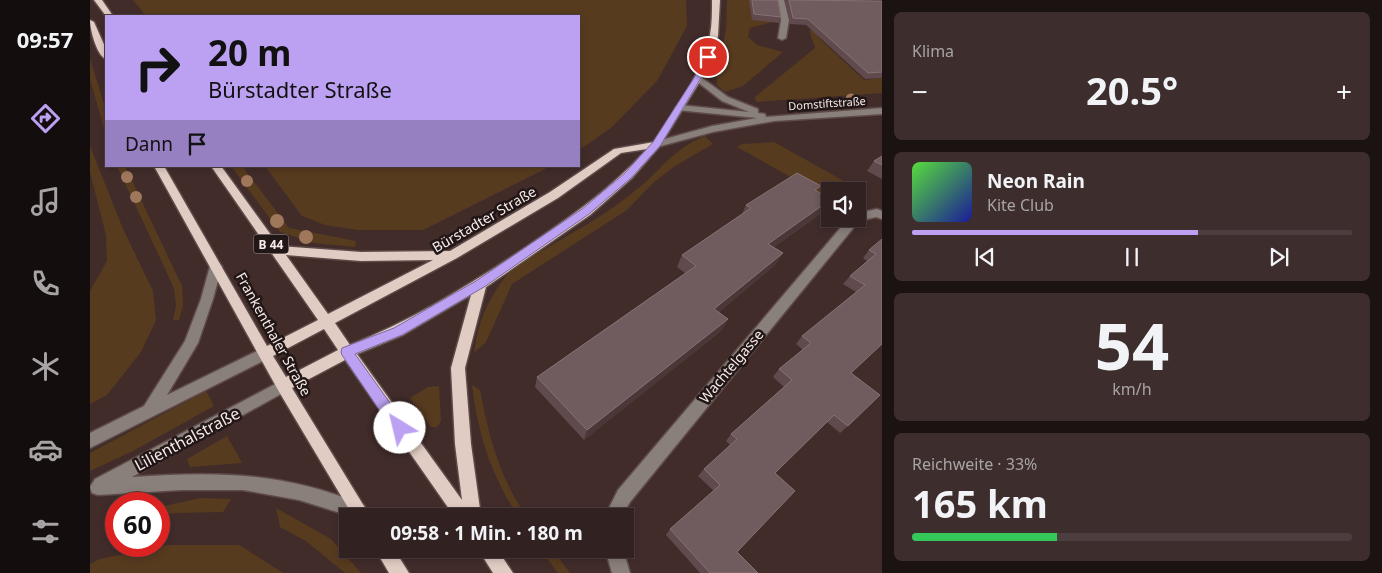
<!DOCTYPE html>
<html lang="de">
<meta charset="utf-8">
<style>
:root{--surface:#312120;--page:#3d2e2d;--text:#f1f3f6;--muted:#a8a3a5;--line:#4c3e3e;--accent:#bca0f2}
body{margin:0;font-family:"Noto Sans",sans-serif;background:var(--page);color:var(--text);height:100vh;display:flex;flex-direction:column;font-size:19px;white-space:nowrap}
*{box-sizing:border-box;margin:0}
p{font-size:16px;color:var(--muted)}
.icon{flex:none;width:28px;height:28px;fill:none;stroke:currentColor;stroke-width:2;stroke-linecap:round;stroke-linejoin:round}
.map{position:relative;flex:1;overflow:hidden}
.side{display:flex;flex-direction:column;gap:12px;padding:12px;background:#1b1212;width:500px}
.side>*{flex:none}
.top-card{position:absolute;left:15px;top:15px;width:475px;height:152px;border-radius:0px;box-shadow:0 2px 8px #0003,0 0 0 1px var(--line);background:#bca0f2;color:#111;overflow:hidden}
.tools{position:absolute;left:731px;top:182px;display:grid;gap:10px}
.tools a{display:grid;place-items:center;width:45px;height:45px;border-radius:0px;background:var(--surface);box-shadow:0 2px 8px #0003,0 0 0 1px var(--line);font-size:25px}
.speed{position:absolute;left:15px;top:492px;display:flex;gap:10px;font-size:25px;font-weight:700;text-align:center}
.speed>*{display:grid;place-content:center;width:65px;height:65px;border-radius:50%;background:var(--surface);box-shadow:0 2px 8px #0003,0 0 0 1px var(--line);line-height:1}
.speed .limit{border:8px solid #d22;background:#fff;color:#111}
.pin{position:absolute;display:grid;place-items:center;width:42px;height:42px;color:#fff;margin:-21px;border:2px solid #fff;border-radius:50%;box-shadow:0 1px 5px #0007}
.me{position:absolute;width:55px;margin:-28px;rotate:324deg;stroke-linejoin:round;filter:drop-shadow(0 0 4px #0008)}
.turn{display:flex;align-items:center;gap:18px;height:105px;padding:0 20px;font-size:22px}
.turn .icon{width:65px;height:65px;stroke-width:2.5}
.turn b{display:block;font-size:35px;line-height:42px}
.then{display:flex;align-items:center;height:48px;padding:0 20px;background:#0003;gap:10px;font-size:19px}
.big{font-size:38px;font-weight:700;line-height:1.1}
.side .tile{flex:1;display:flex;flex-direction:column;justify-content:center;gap:8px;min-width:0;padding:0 18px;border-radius:8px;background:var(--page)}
.side .dial{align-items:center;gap:0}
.dial b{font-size:65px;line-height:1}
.song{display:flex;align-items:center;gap:15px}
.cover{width:60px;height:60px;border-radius:8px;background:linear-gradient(135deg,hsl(110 70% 55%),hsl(240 70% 35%))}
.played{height:5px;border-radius:2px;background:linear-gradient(90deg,var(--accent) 65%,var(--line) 65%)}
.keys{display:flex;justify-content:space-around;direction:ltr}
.heat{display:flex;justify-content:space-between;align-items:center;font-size:28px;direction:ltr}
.charge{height:8px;border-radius:4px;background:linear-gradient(90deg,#34c759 33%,var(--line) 0)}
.trip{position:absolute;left:249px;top:508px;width:295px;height:50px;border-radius:0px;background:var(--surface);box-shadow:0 2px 8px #0003,0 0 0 1px var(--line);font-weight:700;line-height:50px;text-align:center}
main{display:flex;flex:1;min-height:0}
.dock{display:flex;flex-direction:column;width:90px;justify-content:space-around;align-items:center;background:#140d0d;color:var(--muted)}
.dock .icon{width:35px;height:35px}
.dock .current{color:var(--accent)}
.dock b{font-size:22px;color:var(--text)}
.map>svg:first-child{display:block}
.green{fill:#573b1f}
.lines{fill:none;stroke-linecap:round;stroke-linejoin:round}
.minor-casing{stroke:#5e4b49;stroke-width:3}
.major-casing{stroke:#5e4b49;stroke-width:3}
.minor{fill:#897f7b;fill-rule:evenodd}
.major{fill:#e1ccc3;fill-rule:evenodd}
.tree{fill:#9f785c}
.wall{fill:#604a4e}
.shaded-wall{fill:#4c3738}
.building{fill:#705b5e;stroke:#867274}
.route{fill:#bca0f2;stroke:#7a689d}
.labels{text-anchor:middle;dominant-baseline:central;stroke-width:5;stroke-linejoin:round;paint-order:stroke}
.far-street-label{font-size:11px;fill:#f9ebe9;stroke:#211716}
.shield{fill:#211716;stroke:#b8abaa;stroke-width:1}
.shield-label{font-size:12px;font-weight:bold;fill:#f9ebe9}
.street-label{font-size:14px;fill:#f9ebe9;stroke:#211716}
.near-street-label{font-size:16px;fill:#f9ebe9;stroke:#211716}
</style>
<main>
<nav class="dock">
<b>09:57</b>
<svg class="icon current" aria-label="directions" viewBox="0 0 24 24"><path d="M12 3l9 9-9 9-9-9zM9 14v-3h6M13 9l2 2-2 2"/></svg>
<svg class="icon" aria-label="music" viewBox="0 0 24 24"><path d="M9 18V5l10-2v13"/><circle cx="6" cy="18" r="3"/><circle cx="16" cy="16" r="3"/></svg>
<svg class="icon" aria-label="phone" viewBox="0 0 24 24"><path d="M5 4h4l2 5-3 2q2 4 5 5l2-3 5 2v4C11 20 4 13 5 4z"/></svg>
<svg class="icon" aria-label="climate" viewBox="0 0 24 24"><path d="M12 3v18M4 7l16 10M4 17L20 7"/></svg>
<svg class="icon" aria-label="car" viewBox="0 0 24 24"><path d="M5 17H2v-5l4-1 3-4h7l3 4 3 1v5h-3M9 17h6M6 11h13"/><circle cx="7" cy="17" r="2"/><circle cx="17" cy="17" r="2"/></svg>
<svg class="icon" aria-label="filters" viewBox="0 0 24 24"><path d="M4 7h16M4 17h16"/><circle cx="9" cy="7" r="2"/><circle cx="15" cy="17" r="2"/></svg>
</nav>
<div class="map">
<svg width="792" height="573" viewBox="0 0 792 573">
<rect width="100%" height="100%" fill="#412c2a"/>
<path class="green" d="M43 0H596L597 26 567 81 521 128 489 150V16H56Z
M637 0H678L682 22 660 28 658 37 667 45 693 52 653 86 635 92 627 85V70L636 30Z
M719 30H727L730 39 774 80 792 78V93L666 102 665 97 725 48Z
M0 59 16 110V135L0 79Z
M615 136 623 144 585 166 563 183 537 210 422 284 396 342 384 353C387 324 398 299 416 276 426 264 443 256 457 248 487 230 519 213 546 190 574 168 580 151 615 136Z
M684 142 759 184 762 189 759 191H740V199L647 147 652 144Z
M0 146 33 229 63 291 66 320 51 352 17 395 0 404V291L17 261 16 235 0 172Z
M27 166H35L92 286 93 305 89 320H83L86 306 84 288Z
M141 166H152L199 228 266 241 265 247 224 243 190 232Z
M175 166H461L333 230H268L235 225 212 216Z
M382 385 390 390C398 433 410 481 437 516H428C401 475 388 434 382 385Z
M349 386 351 421 347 427H341L320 398 338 387Z
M116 391 124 406 43 451 0 471V453Z
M137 436 152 463 100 467 97 459Z
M111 498 141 499 133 512 85 513 69 516V507Z
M186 508 241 539 271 573H255L216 541 190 527Z
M77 545H149L193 573H0V564L10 559Z
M450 549H462L480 573H468Z"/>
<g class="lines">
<defs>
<path id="minor" d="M686 0H694L699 20 696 38 692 40 688 38 691 20Z
M608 75 638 97 668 109V113L675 114 676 117 792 108V114L684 121 623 132 567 147 564 146V142L622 126 667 118 587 110 585 108 590 105 659 112 632 101 605 80 604 78Z
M787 209 792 211V219L786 217 769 221 540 502 532 516H515L528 490 758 219H768V213Z
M126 262 132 266 123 299 108 343 77 395 171 349 176 347 181 349 183 353 181 357 0 448V433L54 406 95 341 111 299 120 266Z
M193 380 198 382 200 386 198 390 42 477C128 471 193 472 274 505L276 511 274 516H260L209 500 153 490H91L8 495 2 493 0 487 5 479Z
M515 549H533L540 573H522Z"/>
<path id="major" d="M4 0H12L23 16H16Z
M622 0H630L628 36 622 57 612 78 570 146 542 178 500 215 396 287 375 368 381 444 391 516H364L255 360 202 388 280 516H263L188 390 64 166H74L177 346 228 320 121 166H131L189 246 271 252 360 251 460 192 524 149 564 142C584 109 614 74 620 35 622 24 622 12 622 0ZM557 149C520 190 479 218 433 249 378 286 322 320 260 345L245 323 367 258 468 198 531 153ZM196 255 271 261 343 260 238 314ZM381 295 361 368 365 444 372 500 267 354 313 335ZM234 329 248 350 196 377 183 356Z
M0 20 4 22 16 49V59C7 56 0 30 0 20Z
M285 549H304L319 573H299Z
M388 549H407L423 573H403Z"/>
</defs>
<use href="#minor" class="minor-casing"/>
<use href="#major" class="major-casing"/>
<use href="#minor" class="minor"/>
<use href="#major" class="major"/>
</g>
<g class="tree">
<circle cx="761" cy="99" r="5.5"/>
<circle cx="37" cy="177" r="6"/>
<circle cx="157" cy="181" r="6"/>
<circle cx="46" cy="197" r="6"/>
<circle cx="187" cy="221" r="7"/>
<circle cx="216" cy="237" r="7"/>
</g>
<path class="wall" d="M659 0H688L691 17 689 23 662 20Z
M695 0 792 1V78L775 79 716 25 700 24Z
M792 156V179L777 171 784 161Z
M727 191 740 199V201L733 212 684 247 693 253 685 265 629 312 638 319 631 331 494 440 445 387 447 377 595 273 587 267 592 255 652 214 656 205Z
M792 239 761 374 758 426 750 433 737 422 685 473 647 552 668 573H610L576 535 580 529 624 491 608 476 614 469 640 445 636 441 641 434 694 387 683 377 689 369 713 350 706 344 712 336 766 292 753 284 760 276 777 261 773 258 779 250Z"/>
<path class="shaded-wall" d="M740 200 733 212 671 256 678 244Z
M693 253 685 265 618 321 624 309Z
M638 319 631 331 494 440 497 430Z"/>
<path class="building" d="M662 0H688L691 17 664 14Z
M699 0 792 1V72L778 73 718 19 703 18Z
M792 156V165L784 161Z
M707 173 731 186 725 190 740 199V200L678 244 693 253 624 309 638 319 497 430 447 377 606 266 592 255 661 208 656 205Z
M792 239V344L761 373 790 395 758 426 744 415 685 473 705 491 647 552 668 573H620L580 529 630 485 614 469 647 439 641 434 702 380 689 369 721 343 712 336 775 285 760 276 786 254 779 250Z"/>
<path class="route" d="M615 55 622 57 611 78 570 146 541 178 499 214 394 287 312 335 265 354 315 424 317 428 315 433 310 435 305 433 252 355 251 352 252 348 304 328 386 281 492 209 534 174 563 142 604 78Z"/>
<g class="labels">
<g class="far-street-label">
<text transform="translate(737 103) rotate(-4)">Domstiftstraße</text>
</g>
<rect class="shield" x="163.5" y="234.5" width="35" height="19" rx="4"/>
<g class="shield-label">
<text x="181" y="244">B 44</text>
</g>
<g class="street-label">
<text transform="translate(394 219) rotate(-30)">Bürstadter Straße</text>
<text transform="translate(184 334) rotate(61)">Frankenthaler Straße</text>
<text transform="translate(641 366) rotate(-50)">Wachtelgasse</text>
</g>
<g class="near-street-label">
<text transform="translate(97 439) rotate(-28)">Lilienthalstraße</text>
</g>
</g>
</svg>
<div class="tools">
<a><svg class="icon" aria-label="sound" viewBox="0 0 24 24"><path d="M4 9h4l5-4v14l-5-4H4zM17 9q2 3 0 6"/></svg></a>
</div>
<div class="speed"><div class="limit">60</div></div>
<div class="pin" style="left:618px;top:57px;background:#d93025"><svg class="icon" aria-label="arrive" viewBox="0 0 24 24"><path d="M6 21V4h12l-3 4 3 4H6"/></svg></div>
<svg class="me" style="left:310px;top:428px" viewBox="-20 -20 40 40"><circle r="19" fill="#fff"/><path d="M0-13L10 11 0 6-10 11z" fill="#bca0f2"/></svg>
<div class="trip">09:58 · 1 Min. · 180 m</div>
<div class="top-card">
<div class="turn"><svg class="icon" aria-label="right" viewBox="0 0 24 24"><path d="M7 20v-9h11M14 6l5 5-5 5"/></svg><div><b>20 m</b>Bürstadter Straße</div></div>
<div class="then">Dann<svg class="icon" aria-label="arrive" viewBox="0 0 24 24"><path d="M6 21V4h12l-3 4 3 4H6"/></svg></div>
</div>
</div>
<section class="side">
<div class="tile"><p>Klima</p>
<div class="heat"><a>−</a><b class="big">20.5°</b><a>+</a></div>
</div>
<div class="tile">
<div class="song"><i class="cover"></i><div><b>Neon Rain</b><p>Kite Club</p></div></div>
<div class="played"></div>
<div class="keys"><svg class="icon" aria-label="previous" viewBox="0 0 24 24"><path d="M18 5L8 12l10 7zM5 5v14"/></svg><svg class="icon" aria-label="pause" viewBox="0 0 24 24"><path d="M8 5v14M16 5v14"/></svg><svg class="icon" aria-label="next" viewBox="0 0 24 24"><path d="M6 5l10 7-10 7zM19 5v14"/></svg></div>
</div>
<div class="tile dial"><b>54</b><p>km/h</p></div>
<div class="tile"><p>Reichweite · 33%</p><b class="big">165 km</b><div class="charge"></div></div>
</section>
</main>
